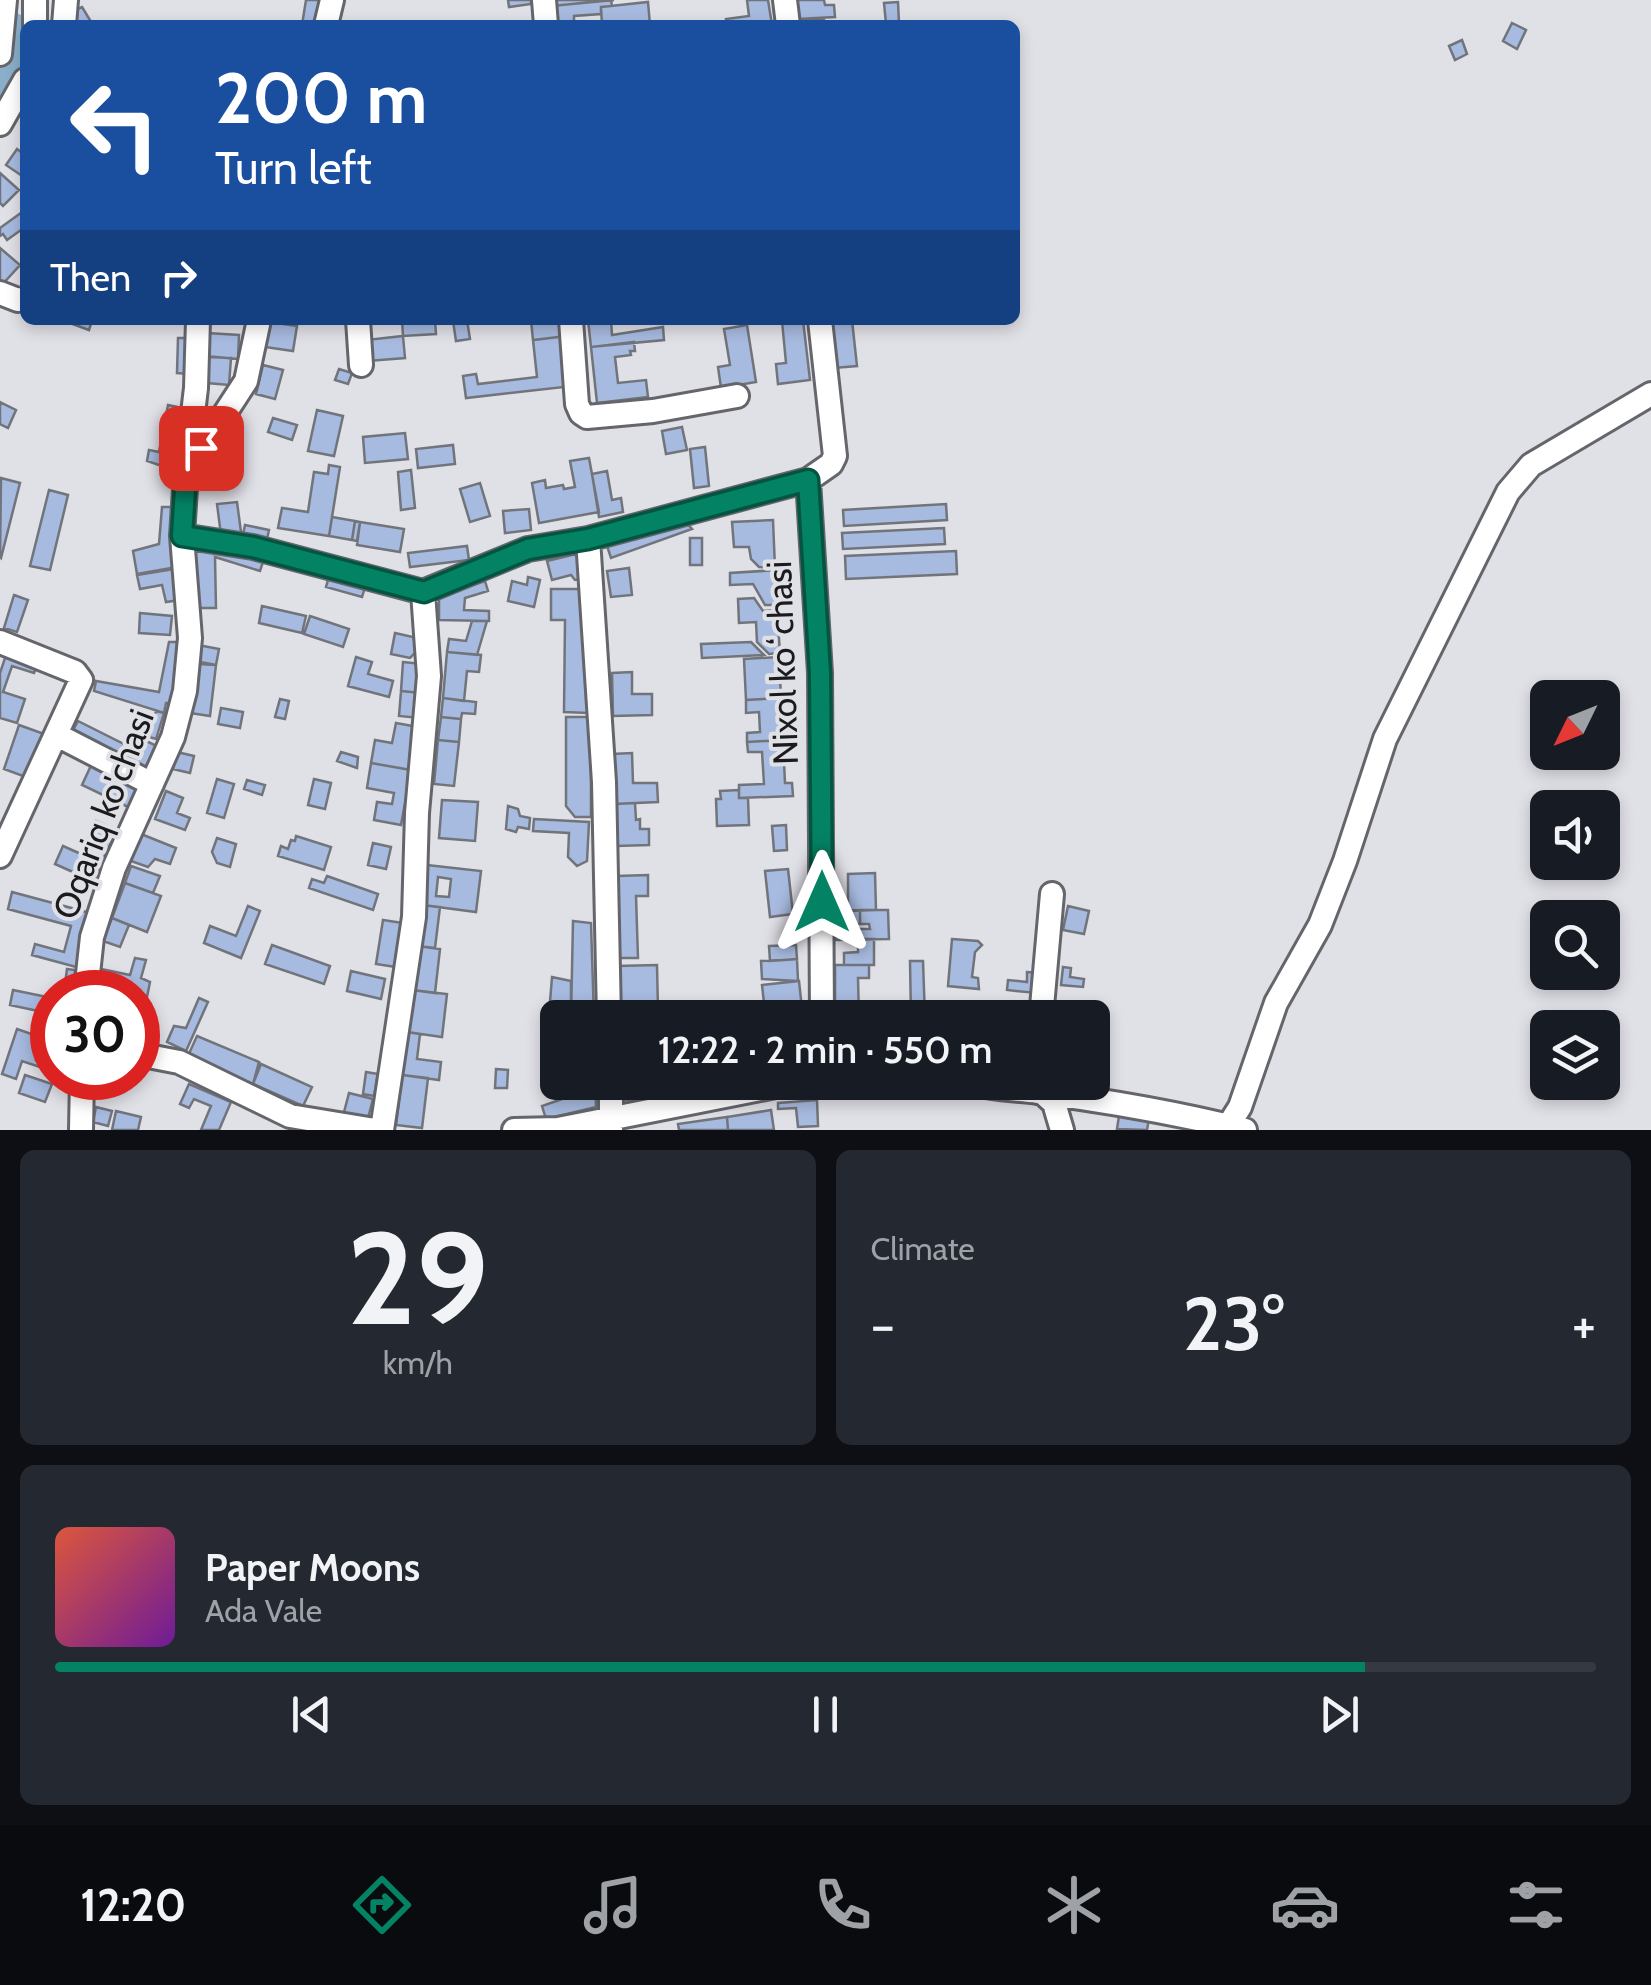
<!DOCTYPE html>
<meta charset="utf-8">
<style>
:root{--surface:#171b24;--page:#242831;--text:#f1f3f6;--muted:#9ea1a6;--line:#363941;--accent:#048364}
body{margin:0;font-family:Cabin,sans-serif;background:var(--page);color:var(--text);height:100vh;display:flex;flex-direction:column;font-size:38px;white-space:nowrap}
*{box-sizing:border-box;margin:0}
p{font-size:32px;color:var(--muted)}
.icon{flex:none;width:55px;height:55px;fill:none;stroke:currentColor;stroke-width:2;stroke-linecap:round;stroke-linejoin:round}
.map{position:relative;height:1130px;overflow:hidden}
.side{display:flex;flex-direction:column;gap:20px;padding:20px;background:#0d0f14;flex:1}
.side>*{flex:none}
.banner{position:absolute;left:20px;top:20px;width:1000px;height:305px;border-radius:15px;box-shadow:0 5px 15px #0003;background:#1a4fa0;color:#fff;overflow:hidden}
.needle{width:65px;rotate:227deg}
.fabs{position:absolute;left:1530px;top:680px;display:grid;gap:20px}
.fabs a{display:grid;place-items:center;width:90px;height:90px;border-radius:15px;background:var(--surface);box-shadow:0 5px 15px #0003;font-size:50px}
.speed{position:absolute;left:30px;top:970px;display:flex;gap:20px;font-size:50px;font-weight:700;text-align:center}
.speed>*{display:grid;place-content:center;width:130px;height:130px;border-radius:50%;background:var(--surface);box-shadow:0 5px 15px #0003;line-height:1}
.speed .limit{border:15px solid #d22;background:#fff;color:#111}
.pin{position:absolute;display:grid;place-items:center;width:85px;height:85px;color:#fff;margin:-42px;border-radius:20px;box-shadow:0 5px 15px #0006}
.me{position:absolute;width:110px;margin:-55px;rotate:0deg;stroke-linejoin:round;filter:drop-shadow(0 0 8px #0008)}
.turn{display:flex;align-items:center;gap:35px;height:210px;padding:0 30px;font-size:45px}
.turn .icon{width:130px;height:130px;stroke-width:2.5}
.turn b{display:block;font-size:70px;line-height:85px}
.then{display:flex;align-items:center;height:95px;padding:0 30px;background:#0003;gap:20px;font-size:38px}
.big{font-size:75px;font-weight:600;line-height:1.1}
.side .tile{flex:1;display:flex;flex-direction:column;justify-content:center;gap:15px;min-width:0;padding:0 35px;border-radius:15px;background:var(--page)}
.side .dial{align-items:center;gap:0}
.dial b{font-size:130px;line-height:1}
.song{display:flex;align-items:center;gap:30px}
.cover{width:120px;height:120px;border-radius:15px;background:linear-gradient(135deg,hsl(10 70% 55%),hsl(280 70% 35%))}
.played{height:10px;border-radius:5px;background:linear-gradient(90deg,var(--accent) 85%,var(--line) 85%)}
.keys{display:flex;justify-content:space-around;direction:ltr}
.heat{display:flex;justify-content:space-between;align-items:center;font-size:55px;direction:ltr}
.side .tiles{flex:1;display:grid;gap:20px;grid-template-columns:1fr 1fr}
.tile:last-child{grid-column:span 2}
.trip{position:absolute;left:540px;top:1000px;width:570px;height:100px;border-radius:15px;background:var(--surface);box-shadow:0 5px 15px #0003;font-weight:600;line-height:100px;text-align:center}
.tabs{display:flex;height:160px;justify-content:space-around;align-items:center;background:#090b0e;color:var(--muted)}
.tabs .icon{width:70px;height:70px}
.tabs .selected{color:var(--accent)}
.tabs b{font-size:45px;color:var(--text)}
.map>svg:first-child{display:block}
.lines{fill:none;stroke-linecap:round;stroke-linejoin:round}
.river{stroke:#8aafca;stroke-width:25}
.building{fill:#a7badf;stroke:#71757b;stroke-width:2.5;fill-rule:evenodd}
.minor-casing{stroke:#65656c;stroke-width:28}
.minor{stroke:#fff;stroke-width:22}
.route-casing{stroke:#035541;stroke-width:25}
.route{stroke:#048364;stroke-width:18}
.labels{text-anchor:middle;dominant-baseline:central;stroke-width:8;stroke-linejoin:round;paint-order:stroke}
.street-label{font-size:35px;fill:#1b1b1d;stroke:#e0e0e7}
</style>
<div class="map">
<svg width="1651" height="1130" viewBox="0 0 1651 1130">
<rect width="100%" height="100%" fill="#e0e0e7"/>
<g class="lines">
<path class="river" d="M0 89 11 53 13 25"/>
</g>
<path class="building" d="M306 0H321L316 25H302Z
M508 0H531V4L509 7Z
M551 0H614L552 6Z
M611 0 612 6 601 7V14L574 16V25H554L552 6Z
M747 0H768L772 25H727L726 19 749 16Z
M797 0H824L825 5H834L835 17 798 19Z
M648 2 650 25H602L601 7Z
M898 2 899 23 886 24 884 3Z
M82 7 93 25H73L75 10Z
M800 19H824V25H800Z
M1512 23 1526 30 1517 49 1503 41Z
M1462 40 1467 54 1455 60 1449 46Z
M17 149 25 155V178L6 165Z
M0 173 19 190 3 206 0 203Z
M25 210V227L7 240 3 234 0 236V228Z
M0 248 20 265 0 287Z
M62 320H92L89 330Z
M402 320H435L436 334 403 336Z
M467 320 470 339 456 341 453 321Z
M531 320H565L567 336 533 340Z
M588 320H611L612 335 663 327 664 340 591 347Z
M803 320 810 380 778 384 776 364 786 363 782 321Z
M830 320H852L857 366 834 368Z
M269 322 297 326 293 351 265 347Z
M747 325 756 382 721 388 718 367 730 365 724 329Z
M207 333 239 335 238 359 205 356Z
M403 336 405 358 368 361 366 340Z
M567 336 573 386 466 398 463 376 476 374 478 384 537 377 533 340Z
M178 338H190L189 374 177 373Z
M634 342 635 351H630L631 355 615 357 618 383 646 380 648 397 597 403 591 347Z
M209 357 231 358 229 385 207 383Z
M263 365 283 370 275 399 256 394Z
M339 369 352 373 348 384 335 380Z
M0 402 16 410 8 428 0 424Z
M168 405 187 409 174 470 147 461 149 450 159 452Z
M317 410 343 416 334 456 308 451Z
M273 418 297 425 292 440 268 432Z
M682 427 687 450 666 454 662 431Z
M405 433 408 459 365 463 363 437Z
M453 445 455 464 418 468 416 449Z
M705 447 709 486 694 488 690 449Z
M589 458 599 512 539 523 532 483 545 480 546 488 563 485 564 489 575 487 570 461Z
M329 465 340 467 329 536 278 528 282 508 308 512 314 472 328 474Z
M411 470 415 508 401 510 398 472Z
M607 471 612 500 621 498 623 512 599 517 592 474Z
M1 478 20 483 1 558 0 557Z
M480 483 490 516 470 522 460 489Z
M49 490 68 495 50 570 30 566Z
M237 502 241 532 221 535 217 504Z
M946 504 947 520 844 526 843 510Z
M162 507H175L177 567 137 574 133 551 159 544Z
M529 509 531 530 505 533 503 511Z
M332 517 355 521 352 540 329 536Z
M683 519 692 529 611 558 607 546Z
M773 520 775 568 759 567 751 559 749 547H734L732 522Z
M355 521 360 522 357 541 352 540Z
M360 522 404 529 400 552 357 545Z
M245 525 269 530 266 544 242 539Z
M944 528 945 544 843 549 842 533Z
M690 538H702V565H690Z
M192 545 265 556 260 571 215 557 216 608H196Z
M467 546 469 560 410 567 408 553Z
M956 551 957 574 846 579 845 556Z
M576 554 583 579 575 580 571 575 552 580 547 561Z
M629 568 632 595 611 597 607 571Z
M174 569 180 600 166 602 162 585 140 589 137 575Z
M778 570V605H765L753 584 730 585V573Z
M330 573 366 584 362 597 326 587Z
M528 577 540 580 534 607 508 601 512 581 527 585Z
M485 581 488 591 465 598 464 610 489 611V621L439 620V596Z
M551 589H589L588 713 564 712 565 620H551Z
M14 595 28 600 17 632 4 628Z
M754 598 763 611 777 610 780 653 769 654 757 642 756 622 739 623 738 599Z
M262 606 306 616 302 633 259 623Z
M140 613 172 616 170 635 139 633Z
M310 616 349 629 343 647 304 634Z
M472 621H487L477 655 447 652 449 639 466 641Z
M395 633 413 637 418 650 410 658 391 654Z
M169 642H177L175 677 171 703H166L164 713 94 691 96 681 159 692Z
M751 642 764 655 702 658 701 644Z
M198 645 219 649 216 665 195 661Z
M7 652 38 663 34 673 12 666 3 692 25 699 17 723 0 718V673Z
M447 652 481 655 479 672 467 671 464 701 443 698Z
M356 657 372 662 368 674 393 681 389 697 348 686Z
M779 657 781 698 746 700 744 659Z
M403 662 423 664 421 693 401 691Z
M198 664 216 665 210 716 190 713Z
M632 672V694H652V715L613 716 612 673Z
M401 691 421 693 419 718 399 716Z
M443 698 476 702 475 714 462 713 461 719 441 717Z
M781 698 783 740 747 742V733L760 732 759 712 746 713V700Z
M280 699 289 701 285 719 275 717Z
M221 708 243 712 240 728 218 724Z
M156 711 164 713 156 739 149 737Z
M441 717 461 719 459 742 438 740Z
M566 717H591V817H575L566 806Z
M78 721 136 750 142 739 159 747 145 776 69 738Z
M396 723 418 727 411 770 371 763 375 740 392 743Z
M19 725 47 735 31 779 4 769Z
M438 740 459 742 454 786 434 784Z
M783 740 785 783H792L793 796 739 798V785L764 784 762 752H748L747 742Z
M177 752 194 756 190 773 173 769Z
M341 752 358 757 357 768 337 761Z
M632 753 633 783H657L658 802 614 804 612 754Z
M94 759 140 780 128 807 82 785Z
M371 763 411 770 401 825 374 820 377 802 392 804 394 793 367 788Z
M217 779 234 784 224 818 207 813Z
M314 779 331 783 325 809 308 805Z
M247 780 265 785 262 795 244 789Z
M739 790V798H748L749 825 717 826 716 799H721L720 791Z
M166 791 183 798 177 813 190 818 185 830 155 819Z
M442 800 478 802 475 841 439 838Z
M635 803 636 820 640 819V829H649V845L616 846 614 804Z
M508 806 518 809 520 816 530 818 529 829 518 827 516 832 506 829Z
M534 819 589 822 587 861 577 866 568 857 569 833 533 831Z
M96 821 117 830 93 881 55 864 63 846 81 854Z
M786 825 787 850 774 851 772 826Z
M141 834 176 848 170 864 155 859 148 867 131 861Z
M296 836 331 847 324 870 278 856 281 846 288 849 291 840 295 841Z
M217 838 236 844 230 867 217 863 212 852Z
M373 843 391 847 386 869 368 865Z
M427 865 481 871 476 912 422 905ZM438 877 451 879 449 897 436 896Z
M131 866 160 876 153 893 125 883Z
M788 869 793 914 770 917 765 871Z
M875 873 876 910 848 911V874Z
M648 875V896H636L638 958H619L617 876Z
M327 876 378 894 373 910 309 888 312 879 324 883Z
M125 883 161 896 147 932 112 918Z
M12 892 90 913 76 967 32 955 35 944 64 952 71 926 8 909Z
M422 905 440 907 435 948 417 946Z
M248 906 260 911 241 958 204 943 210 926 236 936Z
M1068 906 1089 911 1084 934 1063 930Z
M860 910V924H836V911Z
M860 910H888L889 939 836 940V929H870L869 924H860Z
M112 918 129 925 120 947 103 941Z
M383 920 403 923 396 967 376 964Z
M573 921 591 923 594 1018H571Z
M858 939H874V965H844V953L858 952Z
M952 939 978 941 982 945 975 952 972 977 978 978 979 989 948 986Z
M272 945 330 966 324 984 265 964Z
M796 945 797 959 770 961 769 946Z
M417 946 440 949 435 993 412 990Z
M135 958 146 960 141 978 150 982 147 997 140 994 138 1002V992H126L127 986 112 984 110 992H97L101 969 130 975Z
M797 959 798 981 762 979 761 961Z
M910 961H923L925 1018H911Z
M657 965 658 1010 618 1011 617 966Z
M835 965H869V978H858L859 1018H835Z
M1063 967 1071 968 1070 977 1084 979 1083 987 1061 985Z
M67 969 75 970 73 992H64Z
M351 971 385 979 381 999 347 991Z
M1027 972 1038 973 1036 993 1007 990 1008 980 1027 982Z
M552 977 571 981V1001L550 1002Z
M799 981 803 1018H771V1002L764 1003 762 985Z
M13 990 52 998V1014L10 1005Z
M412 990 447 994 442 1037 407 1032Z
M199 998 208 1002 186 1051 167 1042 174 1026 186 1028Z
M695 1013 696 1018H655V1017Z
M52 1018V1060L43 1058Z
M17 1029 43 1038 36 1060 52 1066V1071L22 1061 16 1079 2 1074Z
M407 1032 420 1034 417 1059 441 1062 439 1080 402 1075Z
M197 1036 259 1062 253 1084 187 1058Z
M261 1064 312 1087 303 1106 253 1084Z
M496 1069 508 1070 507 1088H495Z
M366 1072 378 1074 374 1096 363 1094Z
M25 1075 52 1084 45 1102 19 1093Z
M402 1075 428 1078 422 1128 396 1125Z
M573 1082H595L596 1107 546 1119 542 1106 574 1095Z
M620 1082H672L673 1099 621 1100Z
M189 1084 231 1102 219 1130H201L211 1106 194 1099 189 1108 180 1104Z
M349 1093 373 1099 367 1122 343 1116Z
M817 1100 818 1126 798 1127 796 1108 778 1109V1103Z
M96 1107 112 1111 108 1126 93 1122Z
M1120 1109 1150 1113 1147 1130 1117 1129Z
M771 1110 774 1130H728L727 1117Z
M116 1111 141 1117 138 1130H112Z
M727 1117 728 1130H679L678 1124Z"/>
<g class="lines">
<defs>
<path id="minor" d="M35 0V25
M544 0 546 25
M785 0 788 25
M64 25 66 0
M326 25 332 0
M0 54 5 0
M0 124 25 80
M0 293 18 300 25 299
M358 320 361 365
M571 320 577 404 581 413 587 417 653 411 737 396
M820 320 835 456 831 464 808 480 820 673 822 1018
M187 464 196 388 198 320
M182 536 253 547 423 592 528 549 588 539 808 480
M588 539 604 782 609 1018
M0 642 75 672 81 680 0 856
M57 735 152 784
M86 992 92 937 114 868 173 737 185 691 190 638 182 536 186 473 246 381 259 320
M1041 1018 1052 894
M138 1054 179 1062 290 1116 375 1130
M611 1082V1130
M968 1082C992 1089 1014 1089 1038 1092 1108 1101 1177 1113 1245 1130
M1044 1094 1054 1103 1062 1130
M1228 1126 1240 1107 1276 1003 1320 925 1345 861 1385 739 1508 492 1531 465 1651 394
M81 1130 82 1078
M382 1130 414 917 417 813 429 676 423 592
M514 1130 558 1129 796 1082"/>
</defs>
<use href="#minor" class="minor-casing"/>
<use href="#minor" class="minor"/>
</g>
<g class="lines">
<defs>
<path id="route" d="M201 448 186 473 182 536 253 547 424 592 528 549 588 539 808 480 820 673 822 902"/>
</defs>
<use href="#route" class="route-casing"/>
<use href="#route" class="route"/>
</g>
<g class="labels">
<g class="street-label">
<text transform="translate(782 663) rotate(-92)">Nixol koʻchasi</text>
<text transform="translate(103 814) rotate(-69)">Oqariq ko'chasi</text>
</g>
</g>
</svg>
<div class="fabs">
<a><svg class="needle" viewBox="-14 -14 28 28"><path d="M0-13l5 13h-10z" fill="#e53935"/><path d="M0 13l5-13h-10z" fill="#9ea1a6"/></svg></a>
<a><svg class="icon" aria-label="sound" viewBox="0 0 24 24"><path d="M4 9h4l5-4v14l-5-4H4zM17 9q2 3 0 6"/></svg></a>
<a><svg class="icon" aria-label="search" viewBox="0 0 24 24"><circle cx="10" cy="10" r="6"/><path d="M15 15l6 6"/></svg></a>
<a><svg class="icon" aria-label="layers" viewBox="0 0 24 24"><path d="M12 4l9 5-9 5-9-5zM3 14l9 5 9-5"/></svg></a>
</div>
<div class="speed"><div class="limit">30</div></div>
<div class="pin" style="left:201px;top:448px;background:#d93025"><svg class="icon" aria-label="arrive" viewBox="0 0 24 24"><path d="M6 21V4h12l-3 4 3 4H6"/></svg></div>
<svg class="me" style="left:822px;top:902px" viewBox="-20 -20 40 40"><path d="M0-17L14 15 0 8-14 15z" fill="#048364" stroke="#fff" stroke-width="4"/></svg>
<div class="trip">12:22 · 2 min · 550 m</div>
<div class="banner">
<div class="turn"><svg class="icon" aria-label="left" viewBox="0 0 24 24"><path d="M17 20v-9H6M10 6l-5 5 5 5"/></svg><div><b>200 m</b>Turn left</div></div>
<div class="then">Then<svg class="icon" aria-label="right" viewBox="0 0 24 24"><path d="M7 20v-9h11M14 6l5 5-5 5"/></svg></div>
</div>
</div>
<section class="side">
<div class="tiles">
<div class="tile dial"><b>29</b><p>km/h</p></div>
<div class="tile"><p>Climate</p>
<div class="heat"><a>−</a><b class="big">23°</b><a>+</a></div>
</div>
<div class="tile">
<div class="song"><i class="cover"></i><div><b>Paper Moons</b><p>Ada Vale</p></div></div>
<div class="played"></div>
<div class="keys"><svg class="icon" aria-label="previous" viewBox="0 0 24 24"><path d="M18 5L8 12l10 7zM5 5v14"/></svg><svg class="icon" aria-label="pause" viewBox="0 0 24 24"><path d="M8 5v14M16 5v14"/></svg><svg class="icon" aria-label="next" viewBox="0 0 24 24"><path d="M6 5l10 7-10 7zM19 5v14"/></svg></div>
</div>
</div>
</section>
<nav class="tabs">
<b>12:20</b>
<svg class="icon selected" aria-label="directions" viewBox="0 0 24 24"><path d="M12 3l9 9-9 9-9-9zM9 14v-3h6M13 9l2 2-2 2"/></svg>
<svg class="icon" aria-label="music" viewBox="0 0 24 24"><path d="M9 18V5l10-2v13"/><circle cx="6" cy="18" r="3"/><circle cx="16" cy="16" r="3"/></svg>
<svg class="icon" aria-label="phone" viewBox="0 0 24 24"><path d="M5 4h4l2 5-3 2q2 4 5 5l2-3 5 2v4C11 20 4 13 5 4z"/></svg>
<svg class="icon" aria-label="climate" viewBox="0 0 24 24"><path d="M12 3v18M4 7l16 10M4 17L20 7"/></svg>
<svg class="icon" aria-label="car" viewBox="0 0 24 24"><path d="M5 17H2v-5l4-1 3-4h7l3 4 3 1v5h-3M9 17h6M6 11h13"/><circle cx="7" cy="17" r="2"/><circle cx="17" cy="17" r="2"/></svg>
<svg class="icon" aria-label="filters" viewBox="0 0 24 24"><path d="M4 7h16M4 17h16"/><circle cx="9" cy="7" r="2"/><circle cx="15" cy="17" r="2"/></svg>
</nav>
